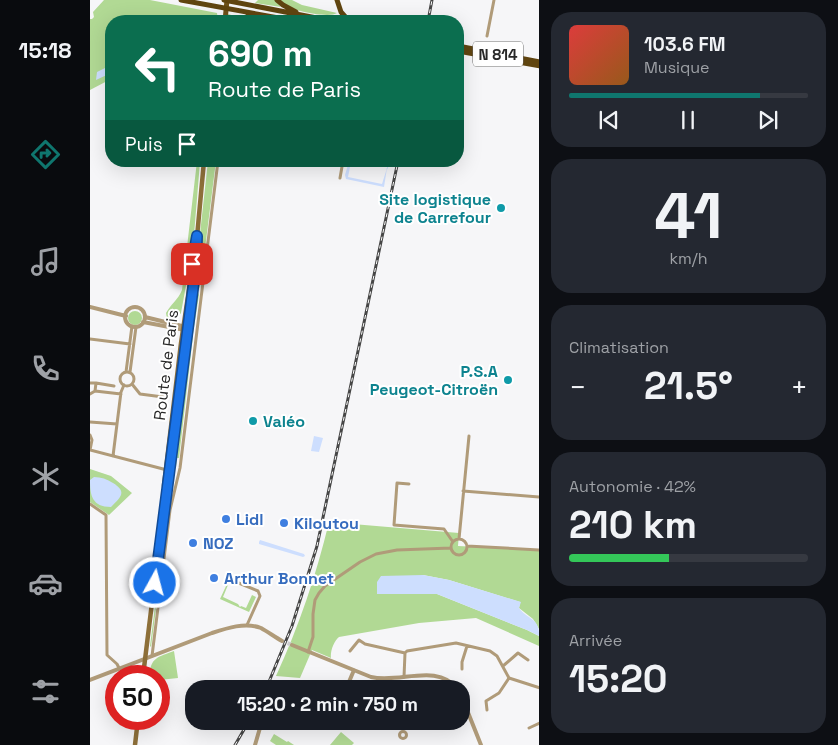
<!DOCTYPE html>
<html lang="fr">
<meta charset="utf-8">
<style>
:root{--surface:#171b24;--page:#242831;--text:#f1f3f6;--muted:#9ea1a6;--line:#363941;--accent:#0f766e}
body{margin:0;font-family:"Space Grotesk",sans-serif;background:var(--page);color:var(--text);height:100vh;display:flex;flex-direction:column;font-size:19px;white-space:nowrap}
*{box-sizing:border-box;margin:0}
p{font-size:16px;color:var(--muted)}
.icon{flex:none;width:28px;height:28px;fill:none;stroke:currentColor;stroke-width:2;stroke-linecap:round;stroke-linejoin:round}
.map{position:relative;flex:1;overflow:hidden}
.panel{display:flex;flex-direction:column;gap:12px;padding:12px;background:#0d0f14;width:299px}
.panel>*{flex:none}
.hud{position:absolute;left:15px;top:15px;width:359px;height:152px;border-radius:20px;box-shadow:0 5px 20px #0002;background:#0b6e4f;color:#fff;overflow:hidden}
.speed{position:absolute;left:15px;top:665px;display:flex;gap:10px;font-size:25px;font-weight:700;text-align:center}
.speed>*{display:grid;place-content:center;width:65px;height:65px;border-radius:50%;background:var(--surface);box-shadow:0 5px 20px #0002;line-height:1}
.speed .limit{border:8px solid #d22;background:#fff;color:#111}
.pin{position:absolute;display:grid;place-items:center;width:42px;height:42px;color:#fff;margin:-21px;border-radius:10px;box-shadow:0 2px 8px #0006}
.me{position:absolute;width:55px;margin:-28px;rotate:7deg;stroke-linejoin:round;filter:drop-shadow(0 0 4px #0008)}
.turn{display:flex;align-items:center;gap:18px;height:105px;padding:0 20px;font-size:22px}
.turn .icon{width:65px;height:65px;stroke-width:2.5}
.turn b{display:block;font-size:35px;line-height:42px}
.then{display:flex;align-items:center;height:48px;padding:0 20px;background:#0003;gap:10px;font-size:19px}
.big{font-size:38px;font-weight:600;line-height:1.1}
.panel .widget{flex:1;display:flex;flex-direction:column;justify-content:center;gap:8px;min-width:0;padding:0 18px;border-radius:20px;background:var(--page)}
.panel .dial{align-items:center;gap:0}
.dial b{font-size:65px;line-height:1}
.song{display:flex;align-items:center;gap:15px}
.cover{width:60px;height:60px;border-radius:8px;background:linear-gradient(135deg,hsl(0 70% 55%),hsl(30 70% 35%))}
.played{height:5px;border-radius:2px;background:linear-gradient(90deg,var(--accent) 80%,var(--line) 80%)}
.keys{display:flex;justify-content:space-around;direction:ltr}
.heat{display:flex;justify-content:space-between;align-items:center;font-size:28px;direction:ltr}
.charge{height:8px;border-radius:4px;background:linear-gradient(90deg,#34c759 42%,var(--line) 0)}
.trip{position:absolute;left:95px;top:680px;width:285px;height:50px;border-radius:20px;background:var(--surface);box-shadow:0 5px 20px #0002;font-weight:600;line-height:50px;text-align:center}
main{display:flex;flex:1;min-height:0}
.dock{display:flex;flex-direction:column;width:90px;justify-content:space-around;align-items:center;background:#090b0e;color:var(--muted)}
.dock .icon{width:35px;height:35px}
.dock .active{color:var(--accent)}
.dock b{font-size:22px;color:var(--text)}
.map>svg:first-child{display:block}
.green{fill:#b1d994}
.water{fill:#cddefe}
.lines{fill:none;stroke-linecap:round;stroke-linejoin:round}
.stream{stroke:#cddefe;stroke-width:1}
.tertiary-tunnel{stroke:#cdcdce;stroke-width:4;stroke-dasharray:4 2;stroke-linecap:butt}
.minor{stroke:#b09b79;stroke-width:3}
.tertiary{stroke:#b09b79;stroke-width:4}
.secondary{stroke:#8d6f39;stroke-width:4.5}
.primary{stroke:#6e5119;stroke-width:5}
.trunk{stroke:#604510;stroke-width:5}
.rail-casing{stroke:#464646;stroke-width:3}
.rail{stroke:#fff;stroke-width:1;stroke-dasharray:4;stroke-linecap:butt}
.route-casing{stroke:#114b97;stroke-width:12}
.route{stroke:#1a73e8;stroke-width:9}
.culture-dot{fill:#0f9aa8;stroke:#fff;stroke-width:2}
.shop-dot{fill:#3f7fe0;stroke:#fff;stroke-width:2}
.labels{text-anchor:middle;dominant-baseline:central;stroke-width:4;stroke-linejoin:round;paint-order:stroke}
.shield{fill:#fff;stroke:#686868;stroke-width:1}
.shield-label{font-size:15px;font-weight:bold;fill:#282828}
.culture-label{font-size:16px;font-weight:bold;fill:#0d838f;stroke:#fff;text-anchor:end}
.street-label{font-size:16px;fill:#282828;stroke:#fff}
.shop-label{font-size:16px;font-weight:bold;fill:#366cbe;stroke:#fff;text-anchor:start}
</style>
<main>
<nav class="dock">
<b>15:18</b>
<svg class="icon active" aria-label="directions" viewBox="0 0 24 24"><path d="M12 3l9 9-9 9-9-9zM9 14v-3h6M13 9l2 2-2 2"/></svg>
<svg class="icon" aria-label="music" viewBox="0 0 24 24"><path d="M9 18V5l10-2v13"/><circle cx="6" cy="18" r="3"/><circle cx="16" cy="16" r="3"/></svg>
<svg class="icon" aria-label="phone" viewBox="0 0 24 24"><path d="M5 4h4l2 5-3 2q2 4 5 5l2-3 5 2v4C11 20 4 13 5 4z"/></svg>
<svg class="icon" aria-label="climate" viewBox="0 0 24 24"><path d="M12 3v18M4 7l16 10M4 17L20 7"/></svg>
<svg class="icon" aria-label="car" viewBox="0 0 24 24"><path d="M5 17H2v-5l4-1 3-4h7l3 4 3 1v5h-3M9 17h6M6 11h13"/><circle cx="7" cy="17" r="2"/><circle cx="17" cy="17" r="2"/></svg>
<svg class="icon" aria-label="filters" viewBox="0 0 24 24"><path d="M4 7h16M4 17h16"/><circle cx="9" cy="7" r="2"/><circle cx="15" cy="17" r="2"/></svg>
</nav>
<div class="map">
<svg width="450" height="745" viewBox="0 0 450 745">
<rect width="100%" height="100%" fill="#f6f6f8"/>
<path class="green" d="M14 0H60L127 13 128 21H21V79L0 90V19H2L4 17 3 12Z
M168 0H185L191 7 165 3Z
M190 0H202L212 5 247 13C240 18 208 12 200 7 197 6 193 2 190 0Z
M138 14 162 21H137Z
M107 161 110 162 103 247 91 313 87 318 82 321 77 319 76 313C80 305 88 300 92 290Z
M118 161H126L110 288 106 270Z
M105 282 109 295 103 334H100Z
M38 318a7 7 0 1 1 14 0a7 7 0 1 1-14 0Z
M100 336H103L89 458H87L86 467 82 466Z
M0 469 21 476 42 493 19 515 0 502Z
M79 495 80 501 61 647 60 646Z
M239 522 369 533 368 546 449 550V629L443 619 429 608 430 602 359 580 333 575 287 594H347L437 630 449 636V646L386 618 329 623 249 637C244 641 240 651 241 658L222 650 210 678 186 676C209 626 226 576 239 522Z
M137 584 138 585 133 597 148 604 150 607 151 606 156 608 162 595 166 597 159 612 130 599Z
M84 651 88 678 69 680V676H59C61 657 68 657 84 651Z
M251 732 264 743 262 745H240Z
M184 734 197 742 198 741 204 745H186L180 741Z"/>
<path class="water" d="M21 65V73L6 80 7 72Z
M259 161 261 162 258 177 292 184 297 168 294 187 256 179 255 175Z
M224 436 233 438 229 452 221 451Z
M4 477C11 477 17 479 23 483 38 492 30 498 21 507 2 507 0 495 0 480Z
M170 540 214 554 215 556 213 557 169 544V542Z
M333 575 359 580 431 602 429 608C438 620 450 618 449 636L437 630 347 594H287V582L291 576Z"/>
<g class="lines">
<path class="stream" d="M297 169 300 161"/>
<path class="tertiary-tunnel" d="M192 641 202 645"/>
<path class="minor" d="M397 36 404 0
M250 178 253 161
M0 339 40 344
M36 372 42 326
M40 372 46 327
M30 379a7 7 0 1 1 14 0a7 7 0 1 1-14 0Z
M0 383H6
M42 384 50 394 73 397
M5 391 6 383 24 386
M0 394 5 391 31 394
M0 422 27 424
M0 435 2 440 0 450
M0 450 77 470
M23 456 31 392 34 385
M319 484 307 483 304 525 354 529 363 542
M373 491 450 497
M0 504 16 515 17 655 27 664 29 668
M369 539 379 436
M361 547a8 8 0 1 1 16 0a8 8 0 1 1-16 0Z
M377 546 450 550
M139 579 168 591 170 596 157 625
M260 651 269 640 275 644 315 653
M218 652 223 637V614L225 600 229 593 235 586 270 562 286 554 307 550 361 548
M62 656 80 510 90 468 128 161
M413 666 428 653 438 660
M372 669V662L377 646
M314 677 315 653 317 651 366 643 400 651 407 656 419 678 450 688
M397 710 396 701 409 693 419 678
M439 728 450 723
M309.5 735a3.5 3.5 0 1 1 7 0a3.5 3.5 0 1 1-7 0Z"/>
<path class="tertiary" d="M0 307 36 316
M35 317a10 10 0 1 1 20 0a10 10 0 1 1-20 0Z
M55 317 96 327
M53 322 95 330
M202 645 281 677C310 684 346 662 368 689
M0 680 122 633C137 628 155 622 171 628 178 632 185 637 192 641
M256 689 264 670
M371 695 391 745
M165 745 172 721"/>
<path class="secondary" d="M107 237 114 161
M75 497 77 494 106 252
M53 676 75 497 74 485 91 343 107 236
M45 745 48 719"/>
<path class="primary" d="M135 21 137 0"/>
<path class="trunk" d="M91 0 205 21
M134 0 242 21
M187 0 193 5 206 12
M247 0 251 12 259 21
M158 15 171 21
M135 21V20
M368 46 450 62
M368 51 450 66"/>
<defs>
<path id="rail" d="M338 21 342 0
M176 689 202 626 227 546 308 161
M145 745 159 721"/>
</defs>
<use href="#rail" class="rail-casing"/>
<use href="#rail" class="rail"/>
</g>
<g class="lines">
<defs>
<path id="route" d="M65 583 98 328 106 265 107 236 102 264"/>
</defs>
<use href="#route" class="route-casing"/>
<use href="#route" class="route"/>
</g>
<g class="culture-dot">
<circle cx="411" cy="208" r="5"/>
<circle cx="418" cy="380" r="5"/>
<circle cx="163" cy="421" r="5"/>
</g>
<g class="shop-dot">
<circle cx="136" cy="519" r="5"/>
<circle cx="194" cy="523" r="5"/>
<circle cx="103" cy="543" r="5"/>
<circle cx="124" cy="578" r="5"/>
</g>
<g class="labels">
<rect class="shield" x="383" y="41.5" width="50" height="25" rx="4"/>
<g class="shield-label">
<text x="408" y="54">N 814</text>
</g>
<g class="culture-label">
<text x="401" y="199">Site logistique<tspan x="401" dy="18">de Carrefour</tspan></text>
<text x="408" y="371">P.S.A<tspan x="408" dy="18">Peugeot-Citroën</tspan></text>
<text x="173" y="421" text-anchor="start">Valéo</text>
</g>
<g class="street-label">
<text transform="translate(76 365) rotate(-83)">Route de Paris</text>
</g>
<g class="shop-label">
<text x="146" y="519">Lidl</text>
<text x="204" y="523">Kiloutou</text>
<text x="113" y="543">NOZ</text>
<text x="134" y="578">Arthur Bonnet</text>
</g>
</g>
</svg>
<div class="speed"><div class="limit">50</div></div>
<div class="pin" style="left:102px;top:264px;background:#d93025"><svg class="icon" aria-label="arrive" viewBox="0 0 24 24"><path d="M6 21V4h12l-3 4 3 4H6"/></svg></div>
<svg class="me" style="left:65px;top:583px" viewBox="-20 -20 40 40"><circle r="17" fill="#1a73e8" stroke="#fff" stroke-width="3"/><path d="M0-11L8 9 0 5-8 9z" fill="#fff"/></svg>
<div class="trip">15:20 · 2 min · 750 m</div>
<div class="hud">
<div class="turn"><svg class="icon" aria-label="left" viewBox="0 0 24 24"><path d="M17 20v-9H6M10 6l-5 5 5 5"/></svg><div><b>690 m</b>Route de Paris</div></div>
<div class="then">Puis<svg class="icon" aria-label="arrive" viewBox="0 0 24 24"><path d="M6 21V4h12l-3 4 3 4H6"/></svg></div>
</div>
</div>
<section class="panel">
<div class="widget">
<div class="song"><i class="cover"></i><div><b>103.6 FM</b><p>Musique</p></div></div>
<div class="played"></div>
<div class="keys"><svg class="icon" aria-label="previous" viewBox="0 0 24 24"><path d="M18 5L8 12l10 7zM5 5v14"/></svg><svg class="icon" aria-label="pause" viewBox="0 0 24 24"><path d="M8 5v14M16 5v14"/></svg><svg class="icon" aria-label="next" viewBox="0 0 24 24"><path d="M6 5l10 7-10 7zM19 5v14"/></svg></div>
</div>
<div class="widget dial"><b>41</b><p>km/h</p></div>
<div class="widget"><p>Climatisation</p>
<div class="heat"><a>−</a><b class="big">21.5°</b><a>+</a></div>
</div>
<div class="widget"><p>Autonomie · 42%</p><b class="big">210 km</b><div class="charge"></div></div>
<div class="widget"><p>Arrivée</p><b class="big">15:20</b></div>
</section>
</main>
